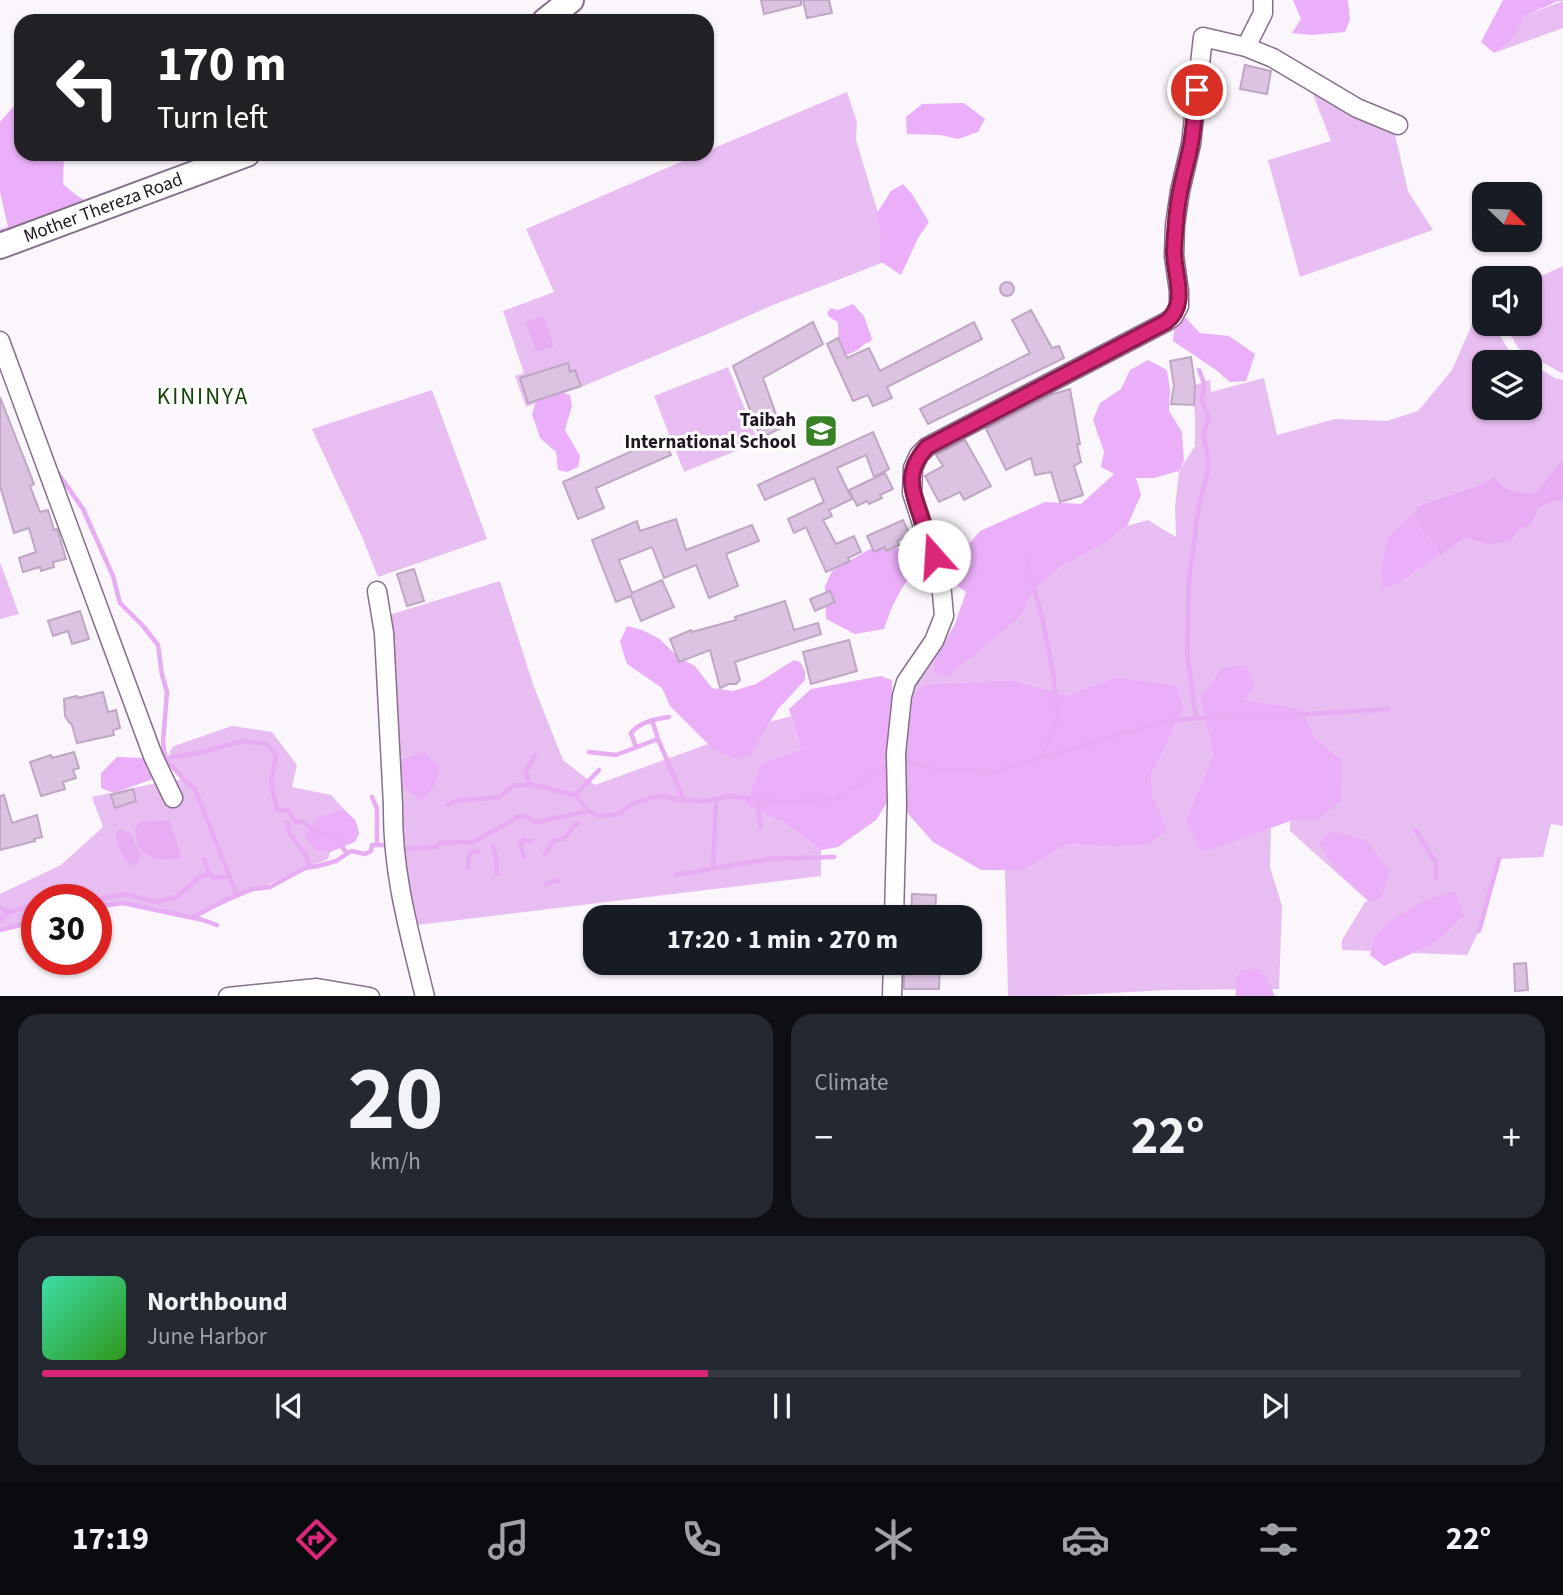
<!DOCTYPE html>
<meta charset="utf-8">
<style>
:root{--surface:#171b24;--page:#242831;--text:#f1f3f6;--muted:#9ea1a6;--line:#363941;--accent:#db2777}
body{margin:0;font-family:"Source Sans 3",sans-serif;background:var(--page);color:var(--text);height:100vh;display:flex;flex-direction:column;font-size:26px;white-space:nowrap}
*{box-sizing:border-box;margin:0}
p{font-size:23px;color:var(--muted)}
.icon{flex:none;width:38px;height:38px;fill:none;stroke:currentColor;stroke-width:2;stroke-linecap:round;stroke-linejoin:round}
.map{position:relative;height:996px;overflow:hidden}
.sheet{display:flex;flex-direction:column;gap:18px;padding:18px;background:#0d0f14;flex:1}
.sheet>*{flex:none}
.banner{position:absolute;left:14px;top:14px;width:700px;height:147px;border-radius:21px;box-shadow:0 2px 5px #0004;background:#202124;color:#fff;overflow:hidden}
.needle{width:46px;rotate:113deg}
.buttons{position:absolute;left:1472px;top:182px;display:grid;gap:14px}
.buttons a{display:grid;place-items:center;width:70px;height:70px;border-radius:14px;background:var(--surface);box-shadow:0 2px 5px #0004;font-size:35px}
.speed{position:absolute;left:21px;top:884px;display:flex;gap:14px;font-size:35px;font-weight:700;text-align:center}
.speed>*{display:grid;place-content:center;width:91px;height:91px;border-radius:50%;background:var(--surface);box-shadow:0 2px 5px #0004;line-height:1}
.speed .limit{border:10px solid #d22;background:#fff;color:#111}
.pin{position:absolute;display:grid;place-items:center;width:60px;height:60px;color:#fff;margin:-30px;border:4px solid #fff;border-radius:50%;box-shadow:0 2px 7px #0007}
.me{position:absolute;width:77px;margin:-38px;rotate:341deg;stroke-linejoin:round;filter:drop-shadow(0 0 5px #0008)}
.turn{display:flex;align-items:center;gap:24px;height:147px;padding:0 28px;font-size:32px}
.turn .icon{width:91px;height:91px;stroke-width:2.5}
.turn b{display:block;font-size:49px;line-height:60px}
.big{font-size:52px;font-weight:700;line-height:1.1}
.sheet .widget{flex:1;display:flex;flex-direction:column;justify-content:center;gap:10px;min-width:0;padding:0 24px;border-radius:21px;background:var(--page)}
.sheet .dial{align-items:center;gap:0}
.dial b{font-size:91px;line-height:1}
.song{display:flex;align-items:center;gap:21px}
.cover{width:84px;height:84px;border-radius:10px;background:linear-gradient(135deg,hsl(160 70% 55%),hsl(110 70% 35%))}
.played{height:7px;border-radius:4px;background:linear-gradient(90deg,var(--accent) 45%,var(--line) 45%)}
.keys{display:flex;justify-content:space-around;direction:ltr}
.heat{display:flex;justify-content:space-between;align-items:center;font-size:38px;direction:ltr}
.sheet .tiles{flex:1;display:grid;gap:18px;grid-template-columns:1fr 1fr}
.widget:last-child{grid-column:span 2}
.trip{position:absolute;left:583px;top:905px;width:399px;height:70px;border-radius:21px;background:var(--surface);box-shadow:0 2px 5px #0004;font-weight:700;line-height:70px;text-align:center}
.dock{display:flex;height:112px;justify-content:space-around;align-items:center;background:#090b0e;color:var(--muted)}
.dock .icon{width:49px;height:49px}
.dock .active{color:var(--accent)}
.dock b{font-size:32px;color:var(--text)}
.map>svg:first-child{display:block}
.green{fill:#e8bdf1}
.forest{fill:#eaaff8}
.water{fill:#e7acf4}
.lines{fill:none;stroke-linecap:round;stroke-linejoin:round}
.stream{stroke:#e7acf4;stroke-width:4.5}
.building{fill:#dbc3e1;stroke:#bfa7c4;stroke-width:2}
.street-casing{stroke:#86718b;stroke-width:21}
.secondary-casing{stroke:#86718b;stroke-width:28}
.street{stroke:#fff;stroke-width:18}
.secondary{stroke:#fff;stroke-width:24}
.route-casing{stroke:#8e194d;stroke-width:18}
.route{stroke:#db2777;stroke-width:12}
.labels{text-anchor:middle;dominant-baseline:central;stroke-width:6;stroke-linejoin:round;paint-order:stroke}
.street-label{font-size:19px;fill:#201722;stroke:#fff}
.poi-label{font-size:19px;font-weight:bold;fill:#201722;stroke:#fff;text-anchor:end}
.quarter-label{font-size:23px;letter-spacing:2px;fill:#154308;stroke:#fff}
</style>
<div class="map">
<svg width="1563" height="997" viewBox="0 0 1563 997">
<rect width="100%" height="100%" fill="#fbf6fc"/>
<path class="green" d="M1563 1V28L1494 53 1513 39 1523 16Z
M1311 89 1394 130 1408 191 1433 230 1300 277 1268 160 1331 141Z
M847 92 857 122 856 140 892 259 773 305 712 332 586 385 526 407 515 376 524 373 503 311 554 292 526 229 699 154H707V151Z
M1563 266V374L1518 348 1505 324H1530V281Z
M1481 304 1484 309V324H1493L1510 352 1528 362H1484V408H1530V363L1555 378 1563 380V458L1535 495C1518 492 1505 491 1495 476L1477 486 1420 505 1413 514 1399 583 1465 538 1488 545 1530 524 1539 508 1558 500 1563 503V826L1551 824 1543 857 1499 859 1479 931 1467 955 1412 953 1437 942 1463 917 1456 891 1373 939 1371 951 1342 950V940L1365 902 1368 901 1290 831V821L1293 820 1342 760 1314 736 1303 709 1200 697 1213 755 1185 821 1203 851 1271 827 1270 867 1282 906 1279 989 1168 990 1054 996H1008L1005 870H1024L1068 844 1114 847 1146 845 1153 798 1151 776 1184 707 1177 685 1117 677 1067 695 1013 680 926 684 908 699 929 662 934 660V672L1021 616 1034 590 1061 567 1102 545 1127 526 1148 520 1176 537 1175 508 1179 471 1195 446V416L1194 405 1195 385 1210 380 1211 392 1264 378 1277 435 1335 419 1387 421 1418 411 1452 370Z
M728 367 758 442 684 472 654 396Z
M432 390 487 539 378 577 363 539 312 429Z
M0 562 19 614 0 619Z
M500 581 533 684 563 760 595 785 708 744 737 760 750 754 770 722 791 716 801 749 761 763 747 804 785 823 821 850V876L417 925 405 894 400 802 395 657 389 615Z
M232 726 272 732 297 765 292 787 331 795 344 809 319 816 318 851 330 852 328 859 289 875 192 918 123 903 96 907V900H37V921L0 930V894L61 865 103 827 92 797 157 783 186 779 171 766 170 751 174 746Z"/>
<path class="forest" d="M1293 0H1348L1350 20 1345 32 1312 35 1292 33 1301 19Z
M1503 0H1563V1H1558L1524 16 1513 39 1494 53 1481 42Z
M964 103 985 119 978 132 958 139 940 135 907 134 906 117 922 104Z
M13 107 21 112V154H64L63 184 76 195 89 203 0 247V229L8 227 0 192V122Z
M903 184 912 194 929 222 918 238 901 275 880 261 881 236 877 213 891 191Z
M853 304 864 316 872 339 870 342 866 343 856 351 844 356 839 353 838 322 829 317 827 313 831 308 838 310Z
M1185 317 1200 333 1229 336 1255 354 1246 381 1230 382 1216 370 1173 341 1175 321Z
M1148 360 1167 370 1170 390 1169 411 1182 432 1184 461 1179 471 1154 478H1136L1141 495 1127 526 1102 545 1061 567 1034 590 1021 616 947 677 934 672V660L955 624 966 592 952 582 958 557 980 531 1045 502 1081 504 1114 474 1101 467 1104 452 1093 420 1100 403 1121 389 1130 370Z
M555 390 570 395 572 406 565 430 580 456 578 467 567 472 558 470 556 452 540 438 532 414 536 401Z
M1413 514 1419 529 1434 542 1439 556 1399 583 1382 589 1381 566 1389 536Z
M903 548 914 553 915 571C900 588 891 607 884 629L855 634 826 619 825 586 832 571 870 549Z
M627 626 642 630 660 639 677 656 695 666 712 688 733 691 756 684 794 660 800 662 805 671V680L778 709 750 755 737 760 712 748 670 706 662 688 627 664 620 642Z
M1245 665 1255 684 1244 700 1303 709 1314 736 1342 760 1341 800 1318 820H1293L1203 852 1185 821 1213 755 1200 697 1223 668Z
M881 676 892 680V716L888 735V801L876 820 838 847 821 850 785 823 746 804 761 763 801 749 789 709 811 689Z
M1117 677 1177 685 1184 707 1151 776 1153 798 1167 830 1147 845 1114 847 1068 844 1024 870H981L933 842 902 807 903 751 908 699 925 684 1013 680 1067 695Z
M425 752 440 768 435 785 422 801 398 783 402 760Z
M117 757 146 758 153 779 114 793 101 788V773Z
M344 809 356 821 359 834 355 842 330 852 318 851 304 837 319 816Z
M1331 831 1366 840 1390 871 1381 898 1370 902 1336 869 1319 843Z
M1456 891 1464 916 1437 942 1384 966 1370 955 1373 939 1388 922 1428 899Z
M1259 969 1267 979 1275 996H1236V977L1242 970Z"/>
<path class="water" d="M543 316 554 346 537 352 526 322Z
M1563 458V503L1558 500 1539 508 1530 525 1519 530 1510 541 1488 545 1465 538 1439 556 1434 542 1419 529 1413 514 1420 505 1477 486 1495 476C1504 491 1518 492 1535 494Z
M169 820 182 858C167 860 147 862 139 846 136 842 136 834 135 829L140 822Z
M121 829 130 833 141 856 136 865H130C122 856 116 844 116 832Z"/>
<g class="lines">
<path class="stream" d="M58 473 83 509 113 576 120 603 143 626 158 645 162 675 167 692 163 742 165 758 186 782 195 789 237 895
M1026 559 1043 621 1053 673 1058 718 1042 757
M1196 718 1187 652 1189 580 1199 504 1208 472V456L1203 434 1209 418 1202 401 1204 383 1199 370
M652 720 658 739 684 800
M636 747 631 733C640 722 655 719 669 717
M589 752 616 755 658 739
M535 755 525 773 530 784 575 795 589 811
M166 758 199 753 242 741 267 744 276 755 271 782 277 810H288L295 821 305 823 314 830 337 839 347 854
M899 761 915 763 942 771 968 769 990 773 1165 721 1233 715H1294L1389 709
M575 795 599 770
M372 797 377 809V845
M757 800 761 828
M447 805 456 801 500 797 513 786 530 784
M287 822 290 834 306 855 309 867
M1416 831 1436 863V879
M493 846 496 857 497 874
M401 848 405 849 436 847 440 843 473 842 522 815 536 822 589 811 599 816 620 814 630 805 650 798 663 796 679 800 708 801 729 796 757 800 792 802 836 799 864 782 878 769 891 764
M545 854 554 841 565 838 569 832 578 823
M524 857 520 842 523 840 532 841
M204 859 209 873
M468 868 469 856 472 852 479 851
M713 869 716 799
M675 875 768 859 834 857
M546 884 559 880
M95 900 125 894 155 902 177 897 198 878 209 873 213 878 229 876
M96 907 123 903 203 920 217 925
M0 908 10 912
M192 918 227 899 253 889 270 887 305 868 318 866 336 861 351 851 365 854 371 851 372 845H389
M0 920 10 912 37 904
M0 930 37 921
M1479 931 1499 859"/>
</g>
<path class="building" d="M761 0H801V5L764 14Z
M803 0H829L832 13 807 18Z
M1245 65 1271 71 1267 94 1240 89Z
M1000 289a7 7 0 1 1 14 0a7 7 0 1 1-14 0Z
M1031 310 1052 348 1059 346 1064 358 928 424 920 409 1030 353 1012 320Z
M813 322 823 344 763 378 781 428 761 438 733 366Z
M974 322 982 339 887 387 892 398 873 406 868 395 853 401 827 344 838 338 847 358 869 348 880 371Z
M1191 357 1195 385 1194 405 1171 404 1174 386 1170 361Z
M568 363 570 372 575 370 581 386 528 403 520 378Z
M1070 389 1080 444H1077L1081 462 1074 466 1083 495 1060 502 1051 472 1035 475 1031 458 1006 470 986 429 1053 394Z
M0 397 34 484 30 486 40 512 48 510 54 530 57 529 59 535 66 559 53 562 54 567 41 571 40 567 23 572 19 558 36 552 29 528 14 533 0 486Z
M873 432 889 469 874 477 866 455 837 468 852 499 829 510 832 516 823 520 836 544 854 536 861 552 848 558 850 561 826 572 806 527 794 533 788 519 824 502 814 478 765 500 758 485Z
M663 437 671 455 596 488 604 508 578 519 563 482Z
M965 440 991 486 964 500 960 492 939 502 925 476 943 466 936 455Z
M885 473 893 489 880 495 882 498 869 504 867 501 857 506 849 490Z
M676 519 686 550 752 525 759 541 726 554 738 586 709 598 696 565 664 578 652 547 619 560 632 593 662 580 674 607 641 621 631 596 616 602 592 540 637 521 640 531Z
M903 520 910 535 897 541 899 545 886 551 885 547 874 552 867 536Z
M414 569 424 601 407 606 397 574Z
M830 591 835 602 815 611 810 599Z
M785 601 794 630 818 623 821 634 735 662 740 680 736 684H729L720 688 710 650 679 662 670 639 691 630 692 632 736 620 735 617Z
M80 611 89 639 72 644 68 631 53 636 48 621Z
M849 640 857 671 811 684 803 652Z
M103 692 108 712 116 710 120 728 113 730 114 735 77 743 72 725 68 721 65 716 64 699 77 696 78 698Z
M74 752 79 768 73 770 76 778 63 782 65 789 41 796 30 762 51 755 52 758Z
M133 789 136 801 115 808 111 795Z
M4 795 12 823 37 815 42 837 34 839 35 841 0 850V796Z
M912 894 936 895 935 917H911Z
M1526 963 1528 990 1515 991 1514 964Z
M912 964H940L939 989H904V969H912Z"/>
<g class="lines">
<defs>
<path id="street" d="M1263 0V13L1246 47 1273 58 1357 108 1398 125
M0 341 153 756 173 798
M377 591 384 633 393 805C392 873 409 931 425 997
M894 917 897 804 896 753 902 696 906 682 934 641 944 616 941 582 912 493 913 468 919 455 927 447 1166 322 1173 317 1179 306V291L1174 256 1175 225 1180 191 1191 144 1203 37 1246 47
M228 997 317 988 370 997
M892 997 893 962"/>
<g id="secondary">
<path d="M545 21 571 0"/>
<path id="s1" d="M0 246 247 154"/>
</g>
</defs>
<use href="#street" class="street-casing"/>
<use href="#secondary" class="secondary-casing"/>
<use href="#street" class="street"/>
<use href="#secondary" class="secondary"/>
</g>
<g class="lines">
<defs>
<path id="route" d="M934 556C929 542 924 528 920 514 910 487 906 470 927 447L1166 322C1189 304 1174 276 1174 251 1175 231 1176 212 1180 192 1183 176 1188 160 1191 144 1194 127 1195 108 1197 90"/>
</defs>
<use href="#route" class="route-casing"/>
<use href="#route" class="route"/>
</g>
<defs>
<symbol id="school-square" viewBox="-11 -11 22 22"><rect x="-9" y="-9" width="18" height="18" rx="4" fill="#398127" stroke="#fff"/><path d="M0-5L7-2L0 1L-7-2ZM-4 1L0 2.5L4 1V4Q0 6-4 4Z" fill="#fff"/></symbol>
</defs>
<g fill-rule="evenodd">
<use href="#school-square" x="802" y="412" width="38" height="38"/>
</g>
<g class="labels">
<g class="street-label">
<text stroke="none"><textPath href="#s1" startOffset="110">Mother Thereza Road</textPath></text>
</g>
<g class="poi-label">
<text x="796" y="420">Taibah<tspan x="796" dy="22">International School</tspan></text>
</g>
<g class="quarter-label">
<text x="203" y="396">KININYA</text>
</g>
</g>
</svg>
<div class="buttons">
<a><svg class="needle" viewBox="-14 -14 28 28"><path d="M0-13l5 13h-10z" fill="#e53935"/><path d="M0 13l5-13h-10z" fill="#9ea1a6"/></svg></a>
<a><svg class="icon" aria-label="sound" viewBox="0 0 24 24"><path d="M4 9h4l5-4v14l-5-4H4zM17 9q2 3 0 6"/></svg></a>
<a><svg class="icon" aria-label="layers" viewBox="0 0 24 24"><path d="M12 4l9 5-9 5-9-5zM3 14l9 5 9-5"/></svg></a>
</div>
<div class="speed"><div class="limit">30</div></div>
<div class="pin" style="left:1197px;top:90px;background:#d93025"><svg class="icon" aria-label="arrive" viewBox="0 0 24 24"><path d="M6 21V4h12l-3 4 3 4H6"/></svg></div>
<svg class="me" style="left:934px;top:556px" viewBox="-20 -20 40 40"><circle r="19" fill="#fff"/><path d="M0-13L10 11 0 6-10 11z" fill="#db2777"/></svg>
<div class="trip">17:20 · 1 min · 270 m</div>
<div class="banner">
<div class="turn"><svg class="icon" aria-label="left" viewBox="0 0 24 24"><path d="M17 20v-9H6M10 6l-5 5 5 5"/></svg><div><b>170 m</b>Turn left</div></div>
</div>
</div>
<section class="sheet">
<div class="tiles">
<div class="widget dial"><b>20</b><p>km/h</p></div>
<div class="widget"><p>Climate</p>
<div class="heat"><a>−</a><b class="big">22°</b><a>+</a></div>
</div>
<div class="widget">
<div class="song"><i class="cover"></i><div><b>Northbound</b><p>June Harbor</p></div></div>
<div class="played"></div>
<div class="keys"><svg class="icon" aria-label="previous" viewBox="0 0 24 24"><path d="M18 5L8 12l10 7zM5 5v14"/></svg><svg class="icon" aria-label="pause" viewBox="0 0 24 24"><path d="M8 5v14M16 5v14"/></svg><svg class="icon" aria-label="next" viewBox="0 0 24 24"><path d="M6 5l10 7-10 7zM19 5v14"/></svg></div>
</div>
</div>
</section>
<nav class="dock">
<b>17:19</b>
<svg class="icon active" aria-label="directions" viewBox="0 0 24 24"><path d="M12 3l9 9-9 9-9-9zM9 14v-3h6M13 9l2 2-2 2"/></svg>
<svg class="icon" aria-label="music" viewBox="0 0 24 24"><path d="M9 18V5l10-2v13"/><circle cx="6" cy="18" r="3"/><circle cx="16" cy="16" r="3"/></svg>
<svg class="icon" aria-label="phone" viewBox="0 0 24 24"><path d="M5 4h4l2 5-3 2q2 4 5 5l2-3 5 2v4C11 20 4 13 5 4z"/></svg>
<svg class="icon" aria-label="climate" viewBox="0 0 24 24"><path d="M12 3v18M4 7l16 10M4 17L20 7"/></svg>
<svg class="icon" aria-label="car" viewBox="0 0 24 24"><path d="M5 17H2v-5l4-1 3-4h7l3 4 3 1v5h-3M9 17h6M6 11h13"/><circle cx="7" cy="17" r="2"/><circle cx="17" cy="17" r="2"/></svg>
<svg class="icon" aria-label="filters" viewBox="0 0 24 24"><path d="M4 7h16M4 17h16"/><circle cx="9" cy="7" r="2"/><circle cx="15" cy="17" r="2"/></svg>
<b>22°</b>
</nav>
